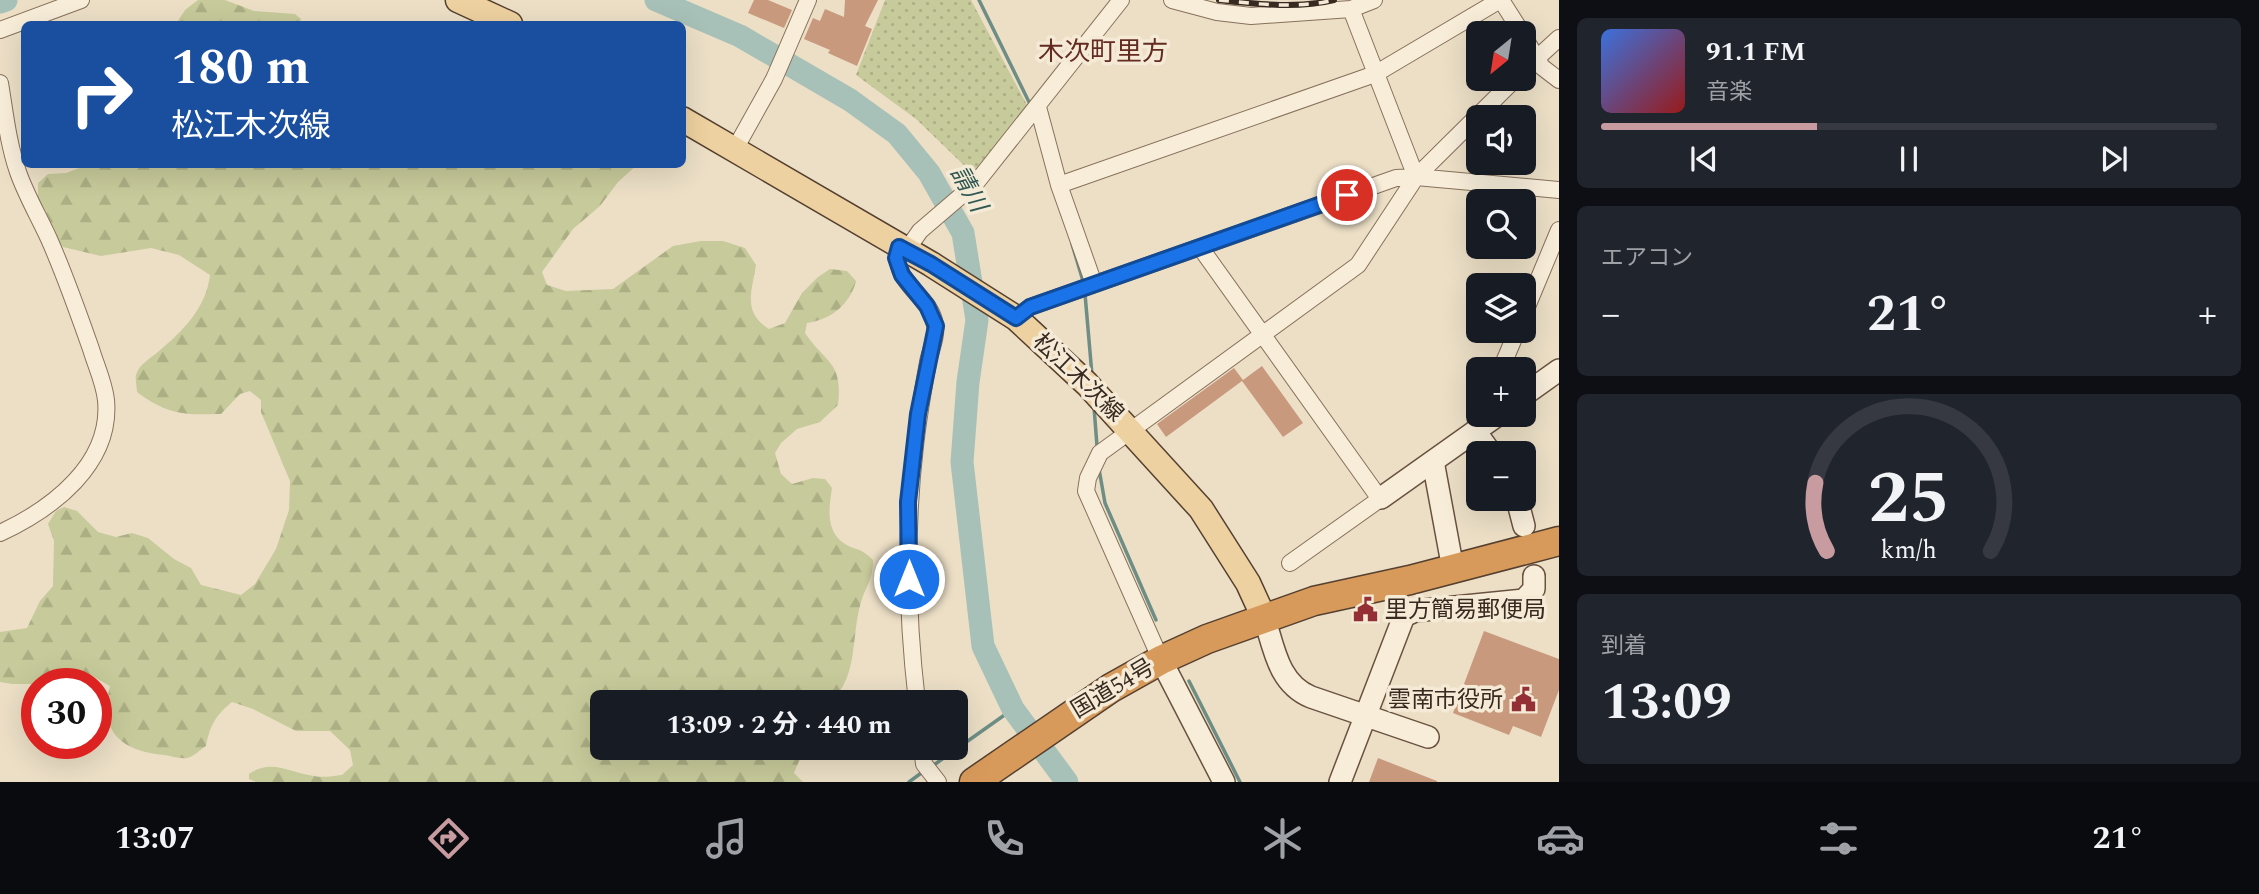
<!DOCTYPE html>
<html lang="ja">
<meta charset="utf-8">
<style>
:root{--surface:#171b24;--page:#20242c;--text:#f1f3f6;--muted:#9ea1a6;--line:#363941;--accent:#c79b9f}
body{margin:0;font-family:Spectral,"Noto Sans JP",serif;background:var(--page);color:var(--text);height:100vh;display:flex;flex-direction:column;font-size:26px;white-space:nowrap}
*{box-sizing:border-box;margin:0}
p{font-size:23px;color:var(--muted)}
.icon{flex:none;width:38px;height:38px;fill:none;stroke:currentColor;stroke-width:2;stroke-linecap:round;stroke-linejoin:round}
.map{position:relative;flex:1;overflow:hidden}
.side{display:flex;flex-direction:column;gap:18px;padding:18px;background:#0d0f14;width:700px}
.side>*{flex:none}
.banner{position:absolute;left:21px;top:21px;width:665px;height:147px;border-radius:10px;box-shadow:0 7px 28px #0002;background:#1a4fa0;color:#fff;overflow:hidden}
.needle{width:46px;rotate:210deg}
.fabs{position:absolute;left:1466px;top:21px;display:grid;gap:14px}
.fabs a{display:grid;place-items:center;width:70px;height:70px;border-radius:10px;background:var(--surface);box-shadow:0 7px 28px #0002;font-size:35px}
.speed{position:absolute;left:21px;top:668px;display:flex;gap:14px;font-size:35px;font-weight:700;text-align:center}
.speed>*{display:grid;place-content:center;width:91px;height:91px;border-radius:50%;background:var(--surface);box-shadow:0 7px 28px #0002;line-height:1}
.speed .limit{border:10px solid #d22;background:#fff;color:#111}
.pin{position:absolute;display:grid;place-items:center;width:60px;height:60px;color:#fff;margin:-30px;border:4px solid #fff;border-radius:50%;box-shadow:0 2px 7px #0007}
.me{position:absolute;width:77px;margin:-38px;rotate:0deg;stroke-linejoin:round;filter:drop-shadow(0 0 5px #0008)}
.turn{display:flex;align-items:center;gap:24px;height:147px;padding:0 35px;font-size:32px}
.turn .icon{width:91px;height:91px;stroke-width:2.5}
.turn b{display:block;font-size:49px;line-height:60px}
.big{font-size:52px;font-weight:700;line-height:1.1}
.side .widget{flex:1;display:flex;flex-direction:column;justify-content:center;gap:10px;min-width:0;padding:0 24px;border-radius:10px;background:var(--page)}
.side .dial{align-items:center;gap:0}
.dial svg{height:182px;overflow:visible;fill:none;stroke:var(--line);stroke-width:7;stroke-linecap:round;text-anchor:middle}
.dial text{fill:var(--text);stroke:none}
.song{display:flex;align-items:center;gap:21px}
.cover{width:84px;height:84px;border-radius:10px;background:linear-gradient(135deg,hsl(220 70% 55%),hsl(0 70% 35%))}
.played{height:7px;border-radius:4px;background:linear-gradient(90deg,var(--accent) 35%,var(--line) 35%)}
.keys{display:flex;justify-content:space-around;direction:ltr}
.heat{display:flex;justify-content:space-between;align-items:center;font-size:38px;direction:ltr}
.trip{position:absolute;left:590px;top:690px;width:378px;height:70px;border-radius:10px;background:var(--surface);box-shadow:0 7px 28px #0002;font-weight:700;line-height:70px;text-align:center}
.tab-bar{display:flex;height:112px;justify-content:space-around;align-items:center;background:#090b0e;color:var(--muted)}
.tab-bar .icon{width:49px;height:49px}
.tab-bar .on{color:var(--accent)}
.tab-bar b{font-size:32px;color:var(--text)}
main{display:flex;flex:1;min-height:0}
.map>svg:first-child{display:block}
.forest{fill:url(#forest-firs)}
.park{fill:url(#park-dots)}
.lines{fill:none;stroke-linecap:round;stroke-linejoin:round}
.stream{stroke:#6e8e85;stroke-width:3.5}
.river{stroke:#a7c0b8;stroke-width:23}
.building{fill:#c9997e}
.street-casing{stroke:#87715c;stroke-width:18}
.secondary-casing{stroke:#695240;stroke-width:24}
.primary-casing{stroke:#554030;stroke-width:27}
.highway-casing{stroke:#554030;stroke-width:31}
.street{stroke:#f7edd9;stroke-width:16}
.secondary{stroke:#f7edd9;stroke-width:21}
.primary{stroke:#eed1a0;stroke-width:24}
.highway{stroke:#d79a5b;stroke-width:28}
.rail-casing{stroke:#382a20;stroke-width:6}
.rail{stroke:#f4ead5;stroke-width:3.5;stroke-dasharray:10;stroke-linecap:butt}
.route-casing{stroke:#114b97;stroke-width:18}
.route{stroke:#1a73e8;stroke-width:12}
.labels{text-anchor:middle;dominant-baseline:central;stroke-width:7;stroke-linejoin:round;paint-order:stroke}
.street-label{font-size:23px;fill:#382a20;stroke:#f4ead5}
.poi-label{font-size:23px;fill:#382a20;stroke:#f4ead5;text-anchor:start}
.water-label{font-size:24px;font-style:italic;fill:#305752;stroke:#f4ead5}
.quarter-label{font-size:26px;fill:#632b21;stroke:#f4ead5}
</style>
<main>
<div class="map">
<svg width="1559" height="782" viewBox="0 0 1559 782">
<defs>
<pattern id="forest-firs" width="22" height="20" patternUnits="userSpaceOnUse" patternTransform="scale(1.75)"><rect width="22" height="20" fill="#c7ca9a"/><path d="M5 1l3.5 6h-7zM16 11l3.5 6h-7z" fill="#acae84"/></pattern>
<pattern id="park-dots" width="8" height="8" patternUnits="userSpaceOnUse" patternTransform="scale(1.75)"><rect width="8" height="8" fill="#c7ca9a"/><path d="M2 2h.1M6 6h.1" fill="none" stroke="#acae84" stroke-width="1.8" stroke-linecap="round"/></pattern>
</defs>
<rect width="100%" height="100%" fill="#ecdfc6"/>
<path class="forest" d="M198 0H225L254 11 295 14 301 19 300 24H176L185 10Z
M90 164 637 165 618 182 600 206 573 229 542 272 547 285 566 291 613 289 673 246 701 241H723L745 248 756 265C752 291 742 312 769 329L785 323 802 293 818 277 830 269 847 271 856 281C850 305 830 320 807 323L805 333C826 364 843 361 838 405L820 422 797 429 781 443 775 453 781 474 792 484 813 478 825 479 832 488C829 508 825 531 845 544 857 551 860 547 873 560 873 581 865 586 860 606 853 631 856 663 843 686 840 692 833 697 828 702H602V747H805L794 773 803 782H256L249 779V774C271 758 291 773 314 776 323 778 333 776 342 775L353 765 350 750 330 731H296L253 709 232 702C216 715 210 725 206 746 200 750 193 757 187 758 180 759 171 756 164 755 121 751 98 732 110 686L94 677 60 684H12L0 682V632L27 628 40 601 53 586 54 541 48 524 56 511 64 507 77 511 98 532 116 537 132 533 148 538 174 559 191 568 201 585 241 595 255 584 276 549 289 510 290 481 261 412V400L250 391 240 394 221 414C184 415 168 415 137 392 137 387 135 380 136 375 138 365 151 358 159 351 183 331 206 308 210 275L179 255 151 248 101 256 63 247 52 232 38 204V183L48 174 66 173Z"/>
<path class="park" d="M885 0H971L1027 105 1028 111 975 173 971 172 916 119 856 75Z"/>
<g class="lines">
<path class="stream" d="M979 0 1029 102
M1072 244 1083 281
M1085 294 1092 375
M1094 407 1097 446
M1099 469 1105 503 1156 620
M1189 681 1240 782
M931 767 1013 709
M909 782 924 771"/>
<path class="river" d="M656 0 740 36 850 100 897 134 929 173 963 233 977 320 968 382 962 462 983 646 1013 709 1067 782
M0 2 6 0"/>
</g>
<path class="building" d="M754 0H768L792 10 784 28 748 13Z
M845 0H878L865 26 872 29 857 66 828 53 830 50 804 39 813 18 820 21 825 9 844 17Z
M1262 366 1303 423 1283 437 1242 381 1166 437 1157 424 1234 368 1243 380Z
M1484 631 1559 659V690L1541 737 1513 726 1509 735 1453 713Z
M1378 758 1437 781V782H1369Z"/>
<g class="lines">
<defs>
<path id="street" d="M1172 0 1217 12 1251 16 1351 9 1374 0
M1501 0 1522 33
M1351 9 1416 177
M0 30 81 0
M1524 37 1542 67 1559 80
M1524 70 1559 38
M0 83C5 113 8 143 18 172 26 195 39 217 49 239 65 275 78 312 91 349 96 366 104 382 106 400 112 464 52 509 0 533
M1038 107 1059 185 1094 284
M735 149 774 79 808 0
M1059 185 1375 74 1500 0
M899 247C890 284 931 294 935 325 937 336 930 352 928 362 923 390 918 418 915 446 905 531 907 617 917 702
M1200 247 1380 499 1381 498
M906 251 920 231 976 183 1121 0
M1524 314 1559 230
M1016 318 1030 307 1396 178 1416 177 1559 190
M1501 369 1517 331
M1290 563 1380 499
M1161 660 1086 491 1088 478 1100 453 1358 265 1416 177 1515 79
M922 747 924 764 938 782"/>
<path id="secondary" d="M1524 395 1559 370
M1475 431 1491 453
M1433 461 1453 569
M1381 498 1498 415
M1517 499 1524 526
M1265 620C1274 649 1279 684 1311 697L1428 737
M1161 660 1224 782
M1340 782 1404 616 1415 611 1524 600 1534 589V576"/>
<path id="primary" d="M458 0 510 24
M682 119 931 264 1016 318 1087 384 1201 509 1248 583 1265 620"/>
<path id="highway" d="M974 782 1111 688 1161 660 1207 639 1314 601 1410 580 1559 541"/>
</defs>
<use href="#street" class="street-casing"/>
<use href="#secondary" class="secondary-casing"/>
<use href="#primary" class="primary-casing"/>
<use href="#highway" class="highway-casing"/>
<use href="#street" class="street"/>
<use href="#secondary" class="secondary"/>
<use href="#primary" class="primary"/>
<use href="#highway" class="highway"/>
<defs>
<path id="rail" d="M1219 0C1257 4 1297 9 1334 0"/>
</defs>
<use href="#rail" class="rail-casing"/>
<use href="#rail" class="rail"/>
</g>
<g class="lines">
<defs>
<path id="route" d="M909 579 908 502 918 414 936 326 927 306 902 275 896 258 899 247 931 264 1016 318 1030 307 1347 195"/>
</defs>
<use href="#route" class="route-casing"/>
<use href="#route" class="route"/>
</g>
<defs>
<symbol id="civic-bare" viewBox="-9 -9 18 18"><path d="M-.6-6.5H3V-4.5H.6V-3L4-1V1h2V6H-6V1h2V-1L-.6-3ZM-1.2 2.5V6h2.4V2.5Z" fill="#942f35" stroke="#f4ead5" stroke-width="2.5" paint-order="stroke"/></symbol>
</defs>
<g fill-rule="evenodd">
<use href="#civic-bare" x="1348" y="592" width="35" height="35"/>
<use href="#civic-bare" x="1506" y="682" width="35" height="35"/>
</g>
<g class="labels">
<g class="street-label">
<text transform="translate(1078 378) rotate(44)">松江木次線</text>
<text transform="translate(1113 689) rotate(-31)">国道54号</text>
</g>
<g class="poi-label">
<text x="1385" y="610">里方簡易郵便局</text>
<text x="1503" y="700" text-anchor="end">雲南市役所</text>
</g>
<g class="water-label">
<text transform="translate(968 189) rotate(61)">請川</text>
</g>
<g class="quarter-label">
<text x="1103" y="52">木次町里方</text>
</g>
</g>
</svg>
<div class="fabs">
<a><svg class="needle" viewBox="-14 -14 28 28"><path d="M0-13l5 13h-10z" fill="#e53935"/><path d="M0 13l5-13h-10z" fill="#9ea1a6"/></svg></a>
<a><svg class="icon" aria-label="sound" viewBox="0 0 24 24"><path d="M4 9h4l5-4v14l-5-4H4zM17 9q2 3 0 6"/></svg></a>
<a><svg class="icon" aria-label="search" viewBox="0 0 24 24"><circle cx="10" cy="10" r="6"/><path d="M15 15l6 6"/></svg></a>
<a><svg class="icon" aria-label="layers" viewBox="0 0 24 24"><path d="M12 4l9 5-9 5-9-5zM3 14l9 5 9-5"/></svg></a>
<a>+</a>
<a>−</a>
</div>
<div class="speed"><div class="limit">30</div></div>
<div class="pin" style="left:1347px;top:195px;background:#d93025"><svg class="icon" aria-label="arrive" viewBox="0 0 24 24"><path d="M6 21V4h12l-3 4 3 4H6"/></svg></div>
<svg class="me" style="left:909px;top:579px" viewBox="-20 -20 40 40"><circle r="17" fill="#1a73e8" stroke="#fff" stroke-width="3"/><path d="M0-11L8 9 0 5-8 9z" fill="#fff"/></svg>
<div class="trip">13:09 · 2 分 · 440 m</div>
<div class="banner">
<div class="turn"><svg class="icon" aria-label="right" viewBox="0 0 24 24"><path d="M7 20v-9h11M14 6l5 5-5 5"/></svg><div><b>180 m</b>松江木次線</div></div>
</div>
</div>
<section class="side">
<div class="widget">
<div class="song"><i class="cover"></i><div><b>91.1 FM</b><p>音楽</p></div></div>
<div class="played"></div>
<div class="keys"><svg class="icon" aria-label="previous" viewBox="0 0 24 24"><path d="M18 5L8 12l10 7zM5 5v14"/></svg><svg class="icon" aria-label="pause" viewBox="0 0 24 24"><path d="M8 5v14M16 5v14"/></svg><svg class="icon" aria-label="next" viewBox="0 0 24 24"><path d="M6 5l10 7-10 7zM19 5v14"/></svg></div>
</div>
<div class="widget"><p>エアコン</p>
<div class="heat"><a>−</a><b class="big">21°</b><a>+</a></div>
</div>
<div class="widget dial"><svg viewBox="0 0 100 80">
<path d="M14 69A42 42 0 1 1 86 69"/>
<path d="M14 69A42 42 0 0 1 9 39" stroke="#c79b9f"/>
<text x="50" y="56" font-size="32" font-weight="700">25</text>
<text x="50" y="72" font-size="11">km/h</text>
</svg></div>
<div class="widget"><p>到着</p><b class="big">13:09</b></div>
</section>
</main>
<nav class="tab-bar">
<b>13:07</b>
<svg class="icon on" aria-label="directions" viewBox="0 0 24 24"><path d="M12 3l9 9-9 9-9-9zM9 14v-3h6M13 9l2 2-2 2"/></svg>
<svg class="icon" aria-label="music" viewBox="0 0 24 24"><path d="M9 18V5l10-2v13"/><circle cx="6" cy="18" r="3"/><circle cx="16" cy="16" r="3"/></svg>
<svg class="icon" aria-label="phone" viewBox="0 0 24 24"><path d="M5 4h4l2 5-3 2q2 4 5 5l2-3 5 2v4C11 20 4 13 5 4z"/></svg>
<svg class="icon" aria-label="climate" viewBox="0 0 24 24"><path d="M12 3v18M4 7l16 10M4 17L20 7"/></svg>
<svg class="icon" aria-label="car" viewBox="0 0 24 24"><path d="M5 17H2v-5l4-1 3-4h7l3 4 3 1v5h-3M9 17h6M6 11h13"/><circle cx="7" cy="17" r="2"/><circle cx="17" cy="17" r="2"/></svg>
<svg class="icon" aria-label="filters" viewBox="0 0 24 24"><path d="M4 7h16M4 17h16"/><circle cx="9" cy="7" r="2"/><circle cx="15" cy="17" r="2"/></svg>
<b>21°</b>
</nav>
